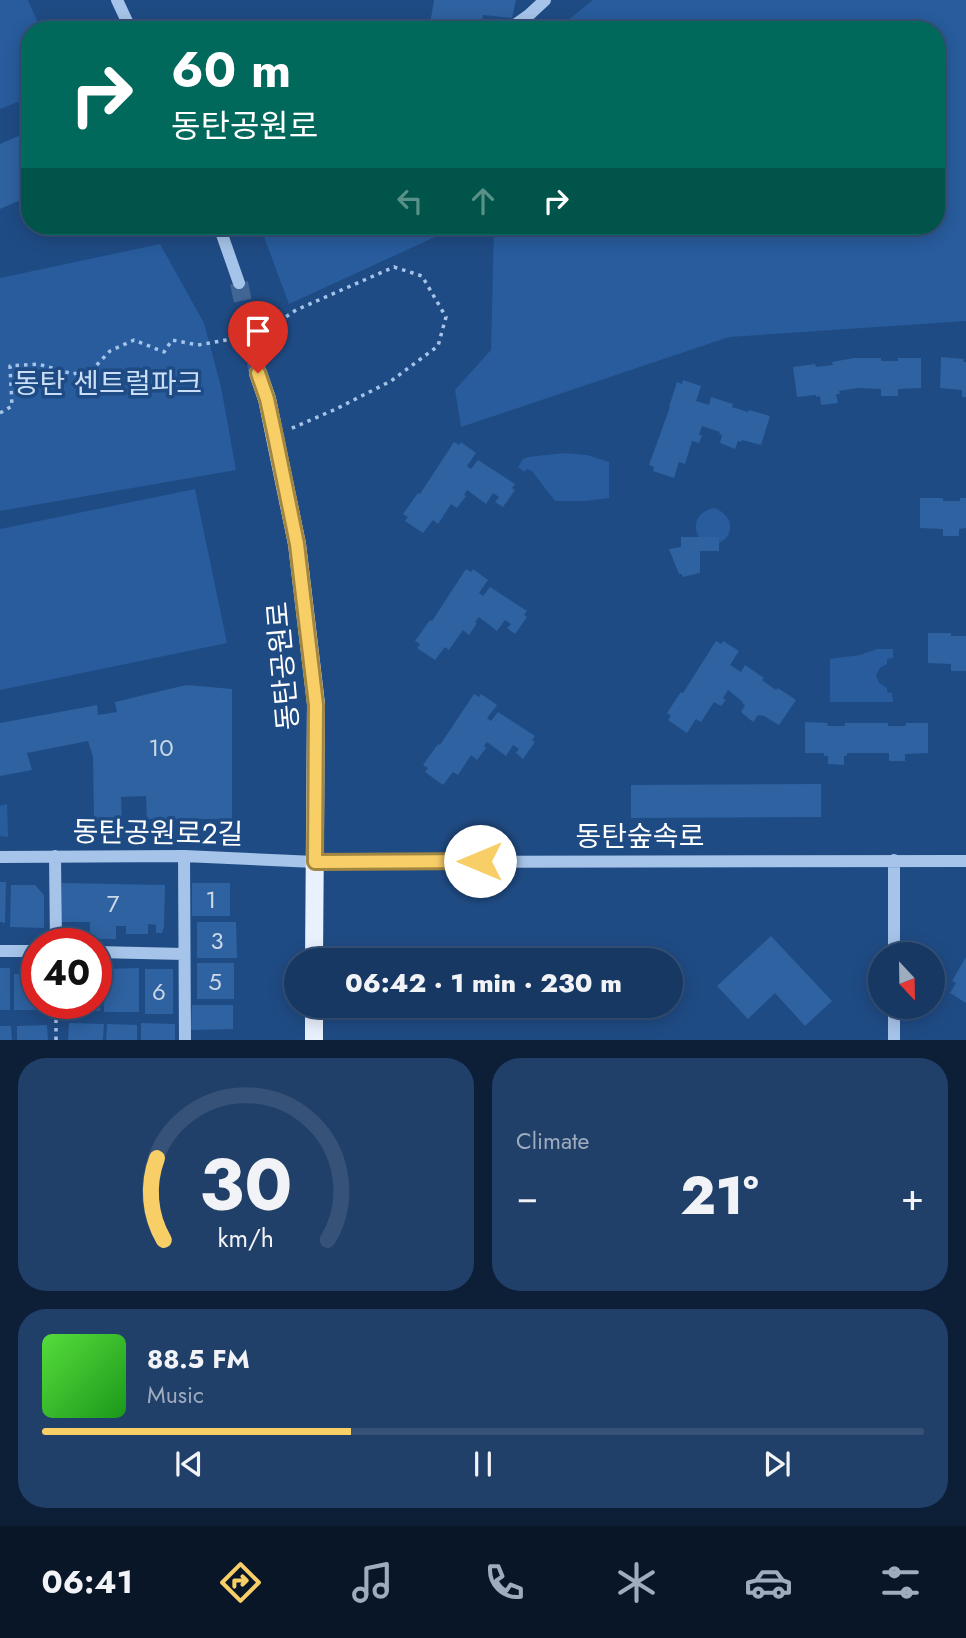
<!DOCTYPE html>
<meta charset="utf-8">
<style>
:root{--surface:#173863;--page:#203f69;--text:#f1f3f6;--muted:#9eacbe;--line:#365278;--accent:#f8ce66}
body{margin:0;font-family:Jost,"Noto Sans KR",sans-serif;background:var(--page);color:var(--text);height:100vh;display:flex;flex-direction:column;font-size:26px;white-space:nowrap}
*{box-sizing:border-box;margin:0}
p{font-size:23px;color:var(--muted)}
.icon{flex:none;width:38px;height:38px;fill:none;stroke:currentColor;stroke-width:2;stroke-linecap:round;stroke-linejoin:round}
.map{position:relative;height:1040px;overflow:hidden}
.details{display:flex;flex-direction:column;gap:18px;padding:18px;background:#0d1f36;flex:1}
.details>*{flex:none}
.banner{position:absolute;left:21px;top:21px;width:924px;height:214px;border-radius:28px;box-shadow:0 4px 18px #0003,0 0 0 2px var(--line);background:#00695c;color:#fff;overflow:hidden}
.needle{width:46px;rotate:158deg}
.fabs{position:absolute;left:868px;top:942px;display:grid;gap:14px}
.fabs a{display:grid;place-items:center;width:77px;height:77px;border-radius:50%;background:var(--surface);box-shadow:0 4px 18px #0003,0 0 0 2px var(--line);font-size:35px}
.speed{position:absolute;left:21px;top:928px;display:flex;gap:14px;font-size:35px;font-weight:700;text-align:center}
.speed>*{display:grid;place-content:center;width:91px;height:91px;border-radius:50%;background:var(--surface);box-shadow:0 4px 18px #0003,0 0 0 2px var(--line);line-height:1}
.speed .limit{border:10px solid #d22;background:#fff;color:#111}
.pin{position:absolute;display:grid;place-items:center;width:60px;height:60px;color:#fff;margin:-72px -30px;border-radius:50% 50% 50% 0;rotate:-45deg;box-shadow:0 0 7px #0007}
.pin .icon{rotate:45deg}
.me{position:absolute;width:77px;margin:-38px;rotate:270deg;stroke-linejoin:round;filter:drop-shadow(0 0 5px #0008)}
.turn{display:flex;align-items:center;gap:24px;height:147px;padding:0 35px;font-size:32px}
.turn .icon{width:91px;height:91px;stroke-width:2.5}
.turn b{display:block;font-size:49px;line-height:60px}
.lanes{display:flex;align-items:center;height:66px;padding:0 35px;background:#0003;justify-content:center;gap:35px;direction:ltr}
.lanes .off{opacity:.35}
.big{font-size:52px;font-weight:800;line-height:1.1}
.details .card{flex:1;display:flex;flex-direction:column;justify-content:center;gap:10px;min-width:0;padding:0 24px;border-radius:28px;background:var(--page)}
.details .dial{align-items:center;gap:0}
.dial svg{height:182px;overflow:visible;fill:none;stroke:var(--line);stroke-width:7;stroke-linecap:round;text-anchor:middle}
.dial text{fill:var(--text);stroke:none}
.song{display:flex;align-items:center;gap:21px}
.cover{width:84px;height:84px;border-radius:10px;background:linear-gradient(135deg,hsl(110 70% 55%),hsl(120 70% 35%))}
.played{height:7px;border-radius:4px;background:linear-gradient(90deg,var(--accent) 35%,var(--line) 35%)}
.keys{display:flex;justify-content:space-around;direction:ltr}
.heat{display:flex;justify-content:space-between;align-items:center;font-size:38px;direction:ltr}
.details .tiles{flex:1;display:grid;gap:18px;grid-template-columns:1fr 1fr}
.card:last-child{grid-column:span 2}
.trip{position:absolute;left:284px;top:948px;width:399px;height:70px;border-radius:35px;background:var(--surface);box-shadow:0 4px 18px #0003,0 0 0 2px var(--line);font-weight:800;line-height:70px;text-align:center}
.tab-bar{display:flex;height:112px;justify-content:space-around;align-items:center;background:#091628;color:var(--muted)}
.tab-bar .icon{width:49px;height:49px}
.tab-bar .on{color:var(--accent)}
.tab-bar b{font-size:32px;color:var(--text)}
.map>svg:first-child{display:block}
.green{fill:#285c9c}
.building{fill:#2e62a1}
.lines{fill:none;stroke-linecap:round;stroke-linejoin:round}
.major-tunnel{stroke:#416696;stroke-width:18;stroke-dasharray:18 9;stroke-linecap:butt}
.path{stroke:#a6c4e9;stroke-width:3.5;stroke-dasharray:3.5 5;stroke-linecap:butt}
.minor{stroke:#a6c4e9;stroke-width:12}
.major{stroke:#e9f1fe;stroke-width:18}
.route-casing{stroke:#a18642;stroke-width:18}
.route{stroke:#f8ce66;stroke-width:12}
.labels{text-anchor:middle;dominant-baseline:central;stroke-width:7;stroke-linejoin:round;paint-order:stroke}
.number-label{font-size:24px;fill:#cbd8e8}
.park-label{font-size:28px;fill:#cadff7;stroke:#1f4b84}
.street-label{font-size:28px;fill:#fff;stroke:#1f4b84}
</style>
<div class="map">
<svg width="966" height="1040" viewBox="0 0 966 1040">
<rect width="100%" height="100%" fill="#1f4b84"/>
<path class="green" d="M0 0H28L41 30H30V97L0 109Z
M593 0H966V321L729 337 461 427 455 390 491 350 494 226H936V30H556Z
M260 226H459L289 304Z
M160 244 204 323 221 387 236 470 0 511V278Z
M564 453 587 455 609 462V498L585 501H555L532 471 527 469 524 472 518 467 523 459 528 457Z
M195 489 227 643 0 690V529Z
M714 508C732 514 737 534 719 543V537H699C691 523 699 511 714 508Z
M877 649H893V658L887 659V664L880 668 876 675 879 683 887 688V692L892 693 893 702H830V659L860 655Z
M7 804 8 837 0 836V806Z"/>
<path class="building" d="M434 0H516L512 18 483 15 480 30H429Z
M30 131V196L0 209V144Z
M941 357 964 359 963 362H966V397H962V390L940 388Z
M854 358H881V361H898V358H921V388L898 389V396H881V389L858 388 839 391 840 394H836L838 403 821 405 820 396 816 397V395L797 397 793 367 815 364 816 367 833 365 832 362Z
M683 380 701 386 696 401 709 405 711 397 733 404 732 407 748 412 749 410 770 416 761 445 742 440 741 442 738 441 735 449 720 443 722 435 719 434 720 432 702 426 699 435H702L699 443 692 441 685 464 679 462 674 478 653 471 654 467 649 465 670 407H669L677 382 682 384Z
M454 442 459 445 461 442 476 453 467 466 471 469 478 460 515 484 512 488 515 490 503 507 495 502 499 497 493 493 486 504 467 490 464 495 466 496 457 508 451 504 438 524 433 520 423 533 405 521 408 517 403 514 418 493 420 494Z
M920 498H943V501H960V498H966V528L959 529V536H943V529L920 528Z
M681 537H719V551H700V573L682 577V574H679L669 549 681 547Z
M466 569 471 572 473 569 488 580 479 593 483 596 490 587 527 611 524 615 527 617 515 634 507 628 511 624 505 620 497 631 479 617 475 622 477 623 469 635 463 630 449 650 445 647 435 660 417 648 420 644 415 641 430 620 432 621Z
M928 633H951V636H966V671H951V664L928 663Z
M716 641 721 644 723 641 739 651 730 665 741 672 745 665 764 678 762 680 776 690 778 688 796 700 779 725 762 715 761 716 758 715 753 722 741 712 745 705 742 703 743 702 728 690 723 698 726 700 721 706 714 702 701 722 696 719 687 733 668 720 671 716 667 713 681 692 683 693Z
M186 685 232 689V819H147L146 796 121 797 122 819 94 820 93 757 88 741 27 753 32 770 0 776V723L97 705 98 715 117 712 115 702Z
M474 694 479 697 481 694 497 705 487 718 491 721 498 712 535 736 532 740 535 742 523 759 516 753 519 749 513 745 506 756 487 742 484 746 486 748 477 760 471 755 458 775 453 772 443 785 425 772 428 768 423 765 438 744 440 745Z
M805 722 827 723 828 726H845V723H888V726H905L906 723H928V753L905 754V761H889V753H847V756H844V765L828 764V756H824V753H805Z
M821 784V817L631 818V785Z
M0 882H6L5 923 0 922Z
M62 883 165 885 164 927 162 933H156V925L148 924V934H126V926H116V939H90V922H61Z
M192 883H230V916H192Z
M11 885H35L44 895V928L10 927Z
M197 922H236L237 958H197Z
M771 936 832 1001 805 1026 775 993 748 1019 717 986Z
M558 947V961H419L418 948Z
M966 957V1003L950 993 956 983 952 981Z
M197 963H234V999H197Z
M0 968H10V1010H0Z
M139 968V1012H104V969Z
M145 969H173V1014H145Z
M96 970H99L100 1011 64 1012V1003H96Z
M14 974H37V1003H49V1010H14Z
M192 1005H233V1029L191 1030Z
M69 1023 104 1024 103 1040H68Z
M141 1023 175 1024V1040H141Z
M107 1024 137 1025V1040H106Z
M47 1025 48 1040H17V1026Z
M0 1026H11L12 1040H0Z"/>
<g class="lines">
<path class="major-tunnel" d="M239 283 258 373"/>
<path class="path" d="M0 413 12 406 10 366 38 364 73 374 93 369 110 351 134 340 164 352 172 340 198 345 238 338 271 327 296 310 394 267 422 276 446 317 438 346 391 381 336 409 290 429
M56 1040V1003"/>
<path class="minor" d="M117 0 131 30
M508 30 530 14 545 0
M219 226 239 283
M55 856 56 943
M184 856 185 1040
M0 857 184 856 315 862 966 861
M894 860V954
M0 951H37
M96 952 184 954
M894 1006V1040"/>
<path class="major" d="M258 373 267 399 297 544 316 704 314 961
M314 1040V1006"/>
</g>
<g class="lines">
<defs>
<path id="route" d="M258 373 267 399 275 436 297 544 300 570 316 705 315 862 480 861"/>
</defs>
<use href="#route" class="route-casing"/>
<use href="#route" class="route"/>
</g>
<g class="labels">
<g class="number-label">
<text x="161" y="747">10</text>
<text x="211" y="899">1</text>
<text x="113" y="903">7</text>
<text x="217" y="940">3</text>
<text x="215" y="981">5</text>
<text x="159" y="991">6</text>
</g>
<g class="park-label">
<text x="108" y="383">동탄 센트럴파크</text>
</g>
<g class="street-label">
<text transform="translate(283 666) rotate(-95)">동탄공원로</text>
<text transform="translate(158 833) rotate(1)">동탄공원로2길</text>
<text x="640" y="836">동탄숲속로</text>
</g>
</g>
</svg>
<div class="fabs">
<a><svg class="needle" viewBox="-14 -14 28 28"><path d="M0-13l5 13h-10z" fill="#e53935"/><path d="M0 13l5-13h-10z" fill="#9eacbe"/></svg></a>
</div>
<div class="speed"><div class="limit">40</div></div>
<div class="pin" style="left:258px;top:373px;background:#d93025"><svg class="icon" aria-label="arrive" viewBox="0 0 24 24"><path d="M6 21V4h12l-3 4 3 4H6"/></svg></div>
<svg class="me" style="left:480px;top:861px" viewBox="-20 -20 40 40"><circle r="19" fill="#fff"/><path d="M0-13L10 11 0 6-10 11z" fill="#f8ce66"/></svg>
<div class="trip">06:42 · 1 min · 230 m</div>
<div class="banner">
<div class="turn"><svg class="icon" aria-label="right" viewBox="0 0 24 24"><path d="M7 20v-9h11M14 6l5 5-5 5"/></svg><div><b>60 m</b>동탄공원로</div></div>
<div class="lanes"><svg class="icon off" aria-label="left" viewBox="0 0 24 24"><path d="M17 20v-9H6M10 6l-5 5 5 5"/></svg><svg class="icon off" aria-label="ahead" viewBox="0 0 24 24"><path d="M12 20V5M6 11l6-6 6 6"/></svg><svg class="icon" aria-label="right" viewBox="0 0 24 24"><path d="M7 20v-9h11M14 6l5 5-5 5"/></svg></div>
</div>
</div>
<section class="details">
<div class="tiles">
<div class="card dial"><svg viewBox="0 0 100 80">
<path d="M14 69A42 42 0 1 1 86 69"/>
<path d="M14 69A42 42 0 0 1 11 33" stroke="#f8ce66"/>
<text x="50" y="56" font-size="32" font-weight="700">30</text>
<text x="50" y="72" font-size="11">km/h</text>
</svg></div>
<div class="card"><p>Climate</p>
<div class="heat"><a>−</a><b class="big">21°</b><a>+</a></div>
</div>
<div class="card">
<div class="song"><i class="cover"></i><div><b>88.5 FM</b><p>Music</p></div></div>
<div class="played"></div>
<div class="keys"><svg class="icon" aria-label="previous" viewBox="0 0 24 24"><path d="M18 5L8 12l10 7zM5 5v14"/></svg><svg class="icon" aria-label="pause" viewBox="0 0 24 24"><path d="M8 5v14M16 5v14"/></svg><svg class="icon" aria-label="next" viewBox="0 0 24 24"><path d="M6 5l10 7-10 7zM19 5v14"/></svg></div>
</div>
</div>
</section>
<nav class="tab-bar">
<b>06:41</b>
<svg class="icon on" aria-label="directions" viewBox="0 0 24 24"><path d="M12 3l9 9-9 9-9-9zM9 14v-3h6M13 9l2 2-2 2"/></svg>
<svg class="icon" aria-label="music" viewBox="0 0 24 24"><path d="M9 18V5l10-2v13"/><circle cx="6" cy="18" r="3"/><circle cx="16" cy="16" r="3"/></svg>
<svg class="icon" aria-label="phone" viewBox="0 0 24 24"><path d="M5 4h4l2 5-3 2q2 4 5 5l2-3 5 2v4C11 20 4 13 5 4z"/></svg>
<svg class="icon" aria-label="climate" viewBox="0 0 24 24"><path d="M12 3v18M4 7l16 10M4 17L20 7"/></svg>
<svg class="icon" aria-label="car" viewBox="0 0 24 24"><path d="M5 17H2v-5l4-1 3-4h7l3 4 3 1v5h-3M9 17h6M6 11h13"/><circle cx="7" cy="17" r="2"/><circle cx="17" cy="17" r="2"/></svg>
<svg class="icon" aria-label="filters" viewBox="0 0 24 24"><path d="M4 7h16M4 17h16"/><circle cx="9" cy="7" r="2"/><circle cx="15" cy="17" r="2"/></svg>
</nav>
